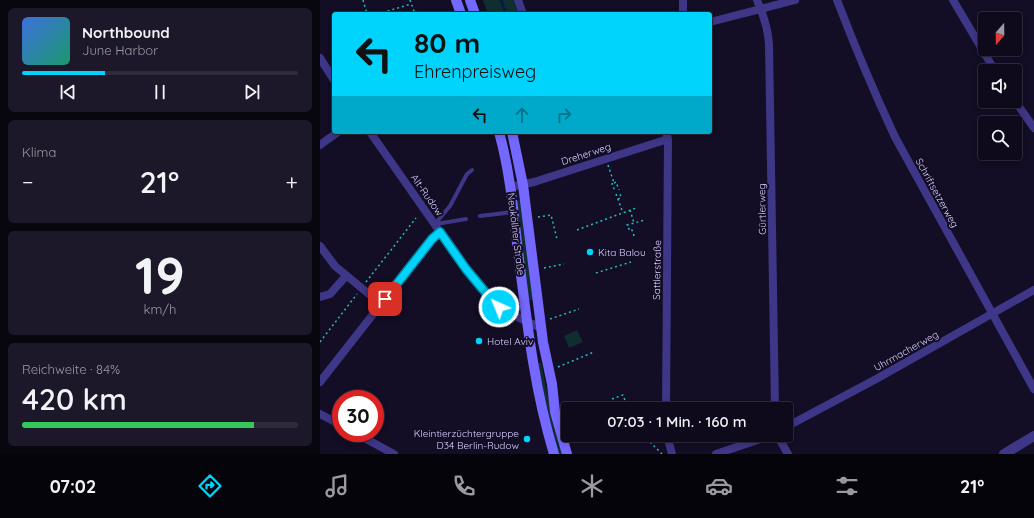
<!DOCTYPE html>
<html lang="de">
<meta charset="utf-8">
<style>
:root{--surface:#0e0a1c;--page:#1c1829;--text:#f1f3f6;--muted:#9b9aa3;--line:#2e2b3b;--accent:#00d3fc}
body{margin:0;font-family:Quicksand,sans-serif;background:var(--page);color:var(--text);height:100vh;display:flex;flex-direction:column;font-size:15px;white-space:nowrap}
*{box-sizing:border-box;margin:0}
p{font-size:13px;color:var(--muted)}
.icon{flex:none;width:22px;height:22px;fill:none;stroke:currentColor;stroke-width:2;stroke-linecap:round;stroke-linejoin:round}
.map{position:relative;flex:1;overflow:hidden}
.drawer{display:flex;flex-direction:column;gap:8px;padding:8px;background:#08060f;width:320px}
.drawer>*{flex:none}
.hud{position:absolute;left:12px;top:12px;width:380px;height:122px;border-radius:4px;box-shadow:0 2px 6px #0003,0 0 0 1px var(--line);background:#00d3fc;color:#111;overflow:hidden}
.needle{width:26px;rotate:200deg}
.controls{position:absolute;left:658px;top:12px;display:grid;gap:8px}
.controls a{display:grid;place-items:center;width:44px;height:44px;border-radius:4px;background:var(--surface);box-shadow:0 2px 6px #0003,0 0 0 1px var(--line);font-size:20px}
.speed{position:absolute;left:12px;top:390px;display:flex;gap:8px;font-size:20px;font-weight:700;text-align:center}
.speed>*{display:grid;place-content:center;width:52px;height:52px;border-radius:50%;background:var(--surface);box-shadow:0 2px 6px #0003,0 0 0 1px var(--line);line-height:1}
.speed .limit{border:6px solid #d22;background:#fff;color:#111}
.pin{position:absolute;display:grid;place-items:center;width:34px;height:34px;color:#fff;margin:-17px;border-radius:8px;box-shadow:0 2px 6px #0006}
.me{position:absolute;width:44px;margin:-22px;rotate:316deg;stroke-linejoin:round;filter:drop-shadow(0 0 3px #0008)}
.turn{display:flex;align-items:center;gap:14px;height:84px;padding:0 16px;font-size:18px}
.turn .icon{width:52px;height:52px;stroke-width:2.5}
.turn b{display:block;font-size:28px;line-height:34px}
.lanes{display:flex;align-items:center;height:38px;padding:0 16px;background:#0003;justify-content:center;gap:20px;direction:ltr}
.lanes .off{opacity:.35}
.big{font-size:30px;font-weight:600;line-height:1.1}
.drawer .tile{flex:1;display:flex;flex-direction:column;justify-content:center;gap:6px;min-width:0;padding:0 14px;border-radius:6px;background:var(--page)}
.drawer .dial{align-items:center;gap:0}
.dial b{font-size:52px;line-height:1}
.song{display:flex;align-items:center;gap:12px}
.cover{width:48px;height:48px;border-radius:6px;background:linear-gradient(135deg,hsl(220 70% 55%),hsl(160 70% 35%))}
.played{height:4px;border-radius:2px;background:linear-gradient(90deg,var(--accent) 30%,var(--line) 30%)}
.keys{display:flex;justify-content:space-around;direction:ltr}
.heat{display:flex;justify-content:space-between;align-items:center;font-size:22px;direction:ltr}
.charge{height:6px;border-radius:3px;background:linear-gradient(90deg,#34c759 84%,var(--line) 0)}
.trip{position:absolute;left:241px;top:402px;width:232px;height:40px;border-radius:4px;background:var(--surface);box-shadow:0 2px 6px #0003,0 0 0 1px var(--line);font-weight:600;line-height:40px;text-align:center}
.menu{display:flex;height:64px;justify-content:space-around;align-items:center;background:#06040b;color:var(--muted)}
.menu .icon{width:28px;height:28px}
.menu .selected{color:var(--accent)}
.menu b{font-size:18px;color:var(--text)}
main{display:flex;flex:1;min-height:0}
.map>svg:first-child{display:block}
.green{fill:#102e2f}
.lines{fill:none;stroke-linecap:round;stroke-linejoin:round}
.stream{stroke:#071944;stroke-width:2.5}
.path{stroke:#28bbbc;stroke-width:1.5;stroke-dasharray:2 3;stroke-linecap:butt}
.service{stroke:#3e3686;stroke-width:4}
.minor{stroke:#3e3686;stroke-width:8}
.tertiary{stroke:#3e3686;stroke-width:10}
.secondary{stroke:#7568ff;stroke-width:10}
.route-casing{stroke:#0089a4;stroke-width:10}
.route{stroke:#00d3fc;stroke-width:7}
.poi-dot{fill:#00d3fc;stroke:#130d25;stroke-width:1.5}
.labels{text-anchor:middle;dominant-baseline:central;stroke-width:4;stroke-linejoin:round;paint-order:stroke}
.street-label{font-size:10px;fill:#d9d1ff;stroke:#130d25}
.poi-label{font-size:10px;fill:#d9d1ff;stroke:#130d25;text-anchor:start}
</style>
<main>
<section class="drawer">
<div class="tile">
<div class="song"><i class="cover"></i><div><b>Northbound</b><p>June Harbor</p></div></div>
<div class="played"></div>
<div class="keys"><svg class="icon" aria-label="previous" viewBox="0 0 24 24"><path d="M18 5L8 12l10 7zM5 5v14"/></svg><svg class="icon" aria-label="pause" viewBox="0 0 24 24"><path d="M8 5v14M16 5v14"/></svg><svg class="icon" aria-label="next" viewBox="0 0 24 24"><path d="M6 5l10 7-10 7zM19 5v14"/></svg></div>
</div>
<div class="tile"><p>Klima</p>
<div class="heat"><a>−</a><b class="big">21°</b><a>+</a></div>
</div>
<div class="tile dial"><b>19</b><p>km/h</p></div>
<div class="tile"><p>Reichweite · 84%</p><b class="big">420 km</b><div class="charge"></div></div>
</section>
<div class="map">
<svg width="714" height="454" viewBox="0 0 714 454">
<rect width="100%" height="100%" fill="#130d25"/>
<path class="green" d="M163 0H194L199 14H168Z
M200 200 213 300H208L196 201Z
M257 330 263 342 249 348 244 336Z
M217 363H221L229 402 243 454H237Z"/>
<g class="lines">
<path class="stream" d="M181 0 186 14"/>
<path class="path" d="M43 0 47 14
M90 0 95 14
M58 14 91 4
M288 165 294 183 292 184 295 191
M294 183 296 182 299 190
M296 194 303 213
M298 199 301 198 300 193
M310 210 314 223
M218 217 231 215 237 239
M257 230 316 208
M314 236 312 230 310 231 307 225 325 220
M224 268 244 264
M276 273 311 262
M46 282 96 218
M230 319 259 309
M0 342 37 294
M238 367 274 352
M292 399 303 395 308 409
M323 435 342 454"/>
<path class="service" d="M160 216 193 212
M115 224 130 206 147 174 152 170
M116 224 146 219"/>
<path class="minor" d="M198 0 203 14
M363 0V14
M437 0C443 15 448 28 449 44L455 409
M517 0C535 47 554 92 575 137L714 389
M633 0 675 71
M390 22 475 0
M0 58 14 80
M695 101 714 128
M50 132 146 269 166 293 177 305 193 315 221 328
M346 132 348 139 346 409
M0 145 18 132
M190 187 214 182 348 139
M0 246 15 266 61 304
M0 297 10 294 26 276
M0 382 112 239 120 232
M0 414 21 425
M466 427 558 378 714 290
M35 433 74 454
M347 435 352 454
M457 435 468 454
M396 454 452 435"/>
<path class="tertiary" d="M684 454 714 436"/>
<path class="secondary" d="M136 0 141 14
M150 0 155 14
M179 132C189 168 193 205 197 243 206 314 213 385 234 454
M192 132 203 185 223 342 232 384 235 412 247 454"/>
</g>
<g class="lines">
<defs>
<path id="route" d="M65 299 112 239 120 232 146 269 166 293 179 307"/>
</defs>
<use href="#route" class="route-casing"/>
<use href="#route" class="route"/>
</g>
<g class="poi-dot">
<circle cx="270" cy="252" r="4"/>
<circle cx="159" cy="341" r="4"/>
<circle cx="207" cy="439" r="4"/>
</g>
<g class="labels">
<g class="street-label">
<text transform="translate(266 154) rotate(-18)">Dreherweg</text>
<text transform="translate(617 193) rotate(61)">Schriftsetzerweg</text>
<text transform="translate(107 195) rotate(55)">Alt-Rudow</text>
<text transform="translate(442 209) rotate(-91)">Gürtlerweg</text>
<text transform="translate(196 234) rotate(83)">Neuköllner Straße</text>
<text transform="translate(337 270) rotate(-89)">Sattlerstraße</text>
<text transform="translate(586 351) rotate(-29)">Uhrmacherweg</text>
</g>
<g class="poi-label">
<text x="278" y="252">Kita Balou</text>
<text x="167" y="341">Hotel Aviv</text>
<text x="199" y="433" text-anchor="end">Kleintierzüchtergruppe<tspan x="199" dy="12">D34 Berlin-Rudow</tspan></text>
</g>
</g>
</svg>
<div class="controls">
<a><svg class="needle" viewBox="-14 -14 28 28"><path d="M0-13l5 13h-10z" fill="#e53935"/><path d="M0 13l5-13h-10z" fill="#9b9aa3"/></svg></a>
<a><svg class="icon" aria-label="sound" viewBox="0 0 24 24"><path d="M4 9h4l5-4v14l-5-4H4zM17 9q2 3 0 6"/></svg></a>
<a><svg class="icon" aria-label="search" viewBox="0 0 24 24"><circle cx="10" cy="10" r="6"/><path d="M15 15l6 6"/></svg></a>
</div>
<div class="speed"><div class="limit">30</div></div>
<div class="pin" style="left:65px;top:299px;background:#d93025"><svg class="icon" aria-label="arrive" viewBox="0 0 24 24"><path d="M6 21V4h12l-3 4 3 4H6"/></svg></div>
<svg class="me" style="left:179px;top:307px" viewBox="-20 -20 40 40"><circle r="17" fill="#00d3fc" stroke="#fff" stroke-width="3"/><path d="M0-11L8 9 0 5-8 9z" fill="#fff"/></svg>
<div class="trip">07:03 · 1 Min. · 160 m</div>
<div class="hud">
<div class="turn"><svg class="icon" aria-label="left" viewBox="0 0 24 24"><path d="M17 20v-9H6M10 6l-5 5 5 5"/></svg><div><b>80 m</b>Ehrenpreisweg</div></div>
<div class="lanes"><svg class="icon" aria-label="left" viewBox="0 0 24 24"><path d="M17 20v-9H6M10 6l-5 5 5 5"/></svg><svg class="icon off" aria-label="ahead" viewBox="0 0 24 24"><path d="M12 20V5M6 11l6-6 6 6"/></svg><svg class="icon off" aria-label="right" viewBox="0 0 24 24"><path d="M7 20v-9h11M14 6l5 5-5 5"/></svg></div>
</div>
</div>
</main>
<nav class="menu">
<b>07:02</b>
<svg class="icon selected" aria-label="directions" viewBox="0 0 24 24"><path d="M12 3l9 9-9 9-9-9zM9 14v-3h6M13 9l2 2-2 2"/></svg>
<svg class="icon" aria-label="music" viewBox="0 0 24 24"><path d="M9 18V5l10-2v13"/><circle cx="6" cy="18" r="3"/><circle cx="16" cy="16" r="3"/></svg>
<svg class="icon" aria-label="phone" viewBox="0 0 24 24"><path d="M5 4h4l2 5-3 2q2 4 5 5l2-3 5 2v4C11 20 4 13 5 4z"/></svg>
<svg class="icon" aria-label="climate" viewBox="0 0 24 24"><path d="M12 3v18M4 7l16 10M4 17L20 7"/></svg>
<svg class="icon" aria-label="car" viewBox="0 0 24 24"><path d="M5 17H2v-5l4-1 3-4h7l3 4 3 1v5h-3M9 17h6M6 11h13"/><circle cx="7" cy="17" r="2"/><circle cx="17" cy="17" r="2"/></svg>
<svg class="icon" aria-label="filters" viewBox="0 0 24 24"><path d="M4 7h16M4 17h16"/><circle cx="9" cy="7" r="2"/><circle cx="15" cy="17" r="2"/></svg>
<b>21°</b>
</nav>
